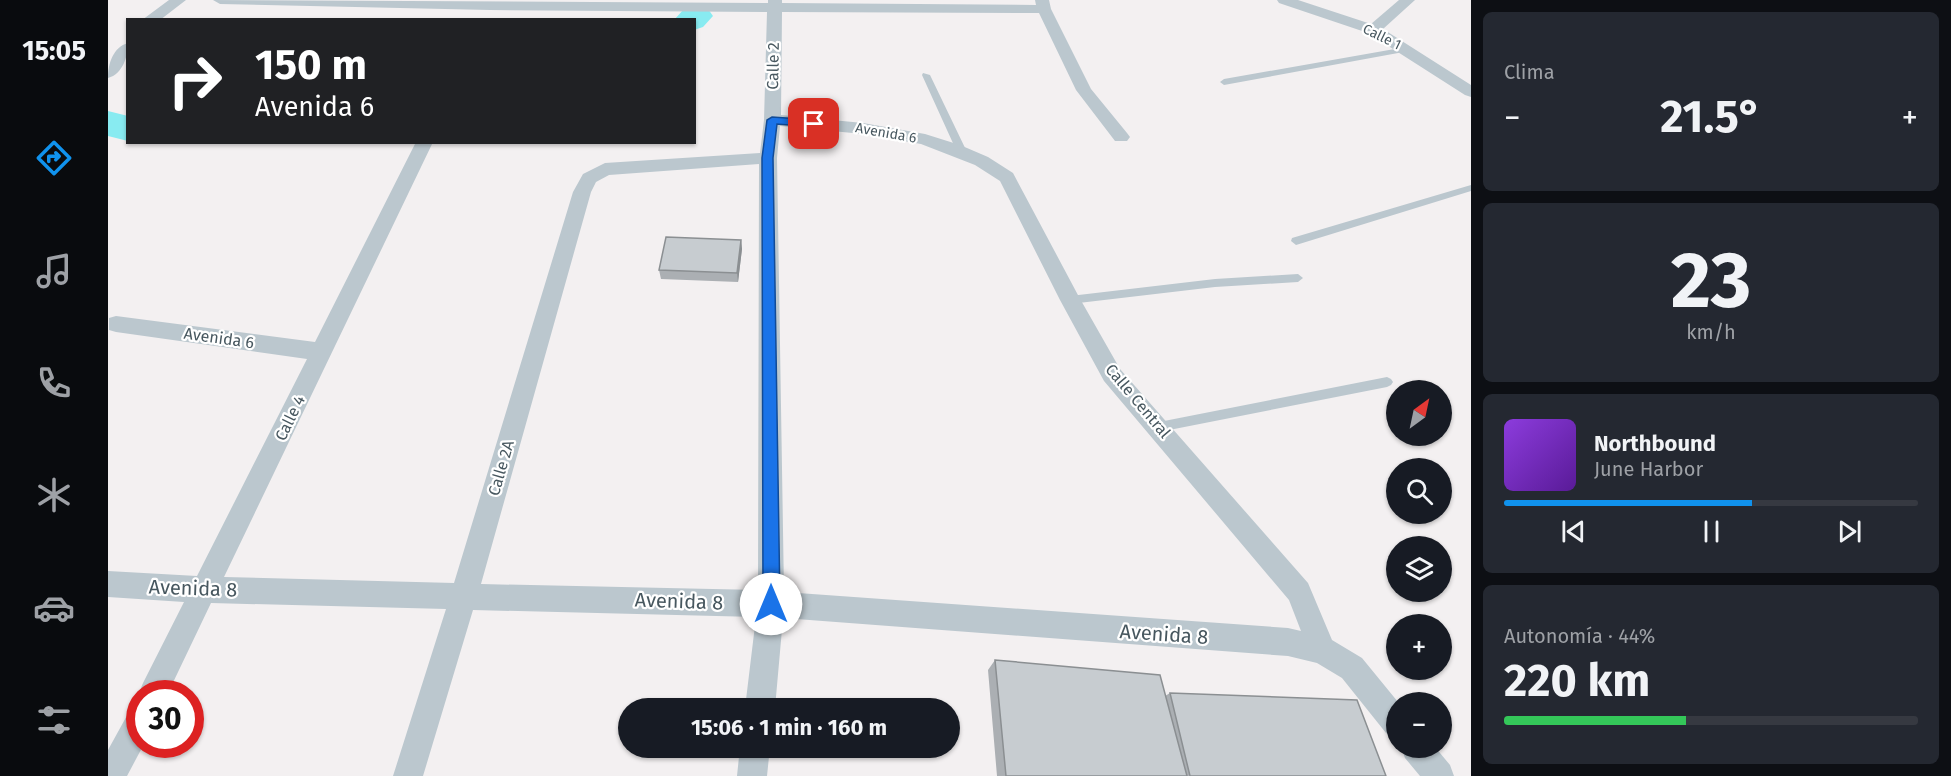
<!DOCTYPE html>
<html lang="es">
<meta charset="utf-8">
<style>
:root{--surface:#171b24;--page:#242831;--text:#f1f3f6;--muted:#9ea1a6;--line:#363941;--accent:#1092ed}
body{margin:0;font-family:"Fira Sans",sans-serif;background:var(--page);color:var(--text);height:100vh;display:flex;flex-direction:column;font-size:22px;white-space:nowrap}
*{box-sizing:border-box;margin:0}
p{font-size:20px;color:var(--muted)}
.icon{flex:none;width:33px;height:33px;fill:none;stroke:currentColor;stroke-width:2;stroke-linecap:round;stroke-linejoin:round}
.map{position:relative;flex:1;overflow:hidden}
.side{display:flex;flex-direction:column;gap:12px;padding:12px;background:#0d0f14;width:480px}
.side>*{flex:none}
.guide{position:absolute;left:18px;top:18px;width:570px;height:126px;border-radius:0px;box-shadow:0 2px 4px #0004;background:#202124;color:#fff;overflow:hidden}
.needle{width:39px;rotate:33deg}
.fabs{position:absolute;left:1278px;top:380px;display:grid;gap:12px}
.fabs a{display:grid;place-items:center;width:66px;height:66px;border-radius:50%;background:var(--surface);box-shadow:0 2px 4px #0004;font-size:30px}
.speed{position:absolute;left:18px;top:680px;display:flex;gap:12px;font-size:30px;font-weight:700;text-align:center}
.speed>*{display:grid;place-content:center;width:78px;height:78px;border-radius:50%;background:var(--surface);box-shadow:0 2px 4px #0004;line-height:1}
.speed .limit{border:9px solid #d22;background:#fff;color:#111}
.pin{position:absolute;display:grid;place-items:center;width:51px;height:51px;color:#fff;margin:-26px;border-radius:12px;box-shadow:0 3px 9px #0006}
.me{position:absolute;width:66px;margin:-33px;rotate:0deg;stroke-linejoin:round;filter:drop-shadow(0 0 4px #0008)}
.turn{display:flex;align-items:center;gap:21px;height:126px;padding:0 30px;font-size:27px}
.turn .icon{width:78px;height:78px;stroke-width:2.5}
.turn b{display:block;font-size:42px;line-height:51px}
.big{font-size:45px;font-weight:700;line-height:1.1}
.side .widget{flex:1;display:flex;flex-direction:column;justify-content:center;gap:9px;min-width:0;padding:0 21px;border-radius:9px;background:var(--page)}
.side .dial{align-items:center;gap:0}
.dial b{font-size:78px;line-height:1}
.song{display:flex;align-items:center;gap:18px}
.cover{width:72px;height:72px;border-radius:9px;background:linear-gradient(135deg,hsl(270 70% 55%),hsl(270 70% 35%))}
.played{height:6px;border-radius:3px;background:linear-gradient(90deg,var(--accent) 60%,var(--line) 60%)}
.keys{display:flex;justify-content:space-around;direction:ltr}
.heat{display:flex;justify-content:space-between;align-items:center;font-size:33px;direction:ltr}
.charge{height:9px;border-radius:4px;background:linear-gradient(90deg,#34c759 44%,var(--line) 0)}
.trip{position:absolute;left:510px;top:698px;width:342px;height:60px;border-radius:30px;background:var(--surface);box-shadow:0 2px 4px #0004;font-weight:700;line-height:60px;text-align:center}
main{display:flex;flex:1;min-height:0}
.dock{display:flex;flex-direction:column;width:108px;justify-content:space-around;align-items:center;background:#090b0e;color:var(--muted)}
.dock .icon{width:42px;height:42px}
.dock .active{color:var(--accent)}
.dock b{font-size:27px;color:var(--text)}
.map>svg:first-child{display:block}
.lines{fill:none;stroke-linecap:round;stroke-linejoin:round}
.river{fill:#88ebf1;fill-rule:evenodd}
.service{fill:#bbc7ce;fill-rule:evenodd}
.minor{fill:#bbc7ce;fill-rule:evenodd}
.wall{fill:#abafb3}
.shaded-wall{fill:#8b8f92}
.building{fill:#c7ccd0;stroke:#8b8f92;stroke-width:1.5}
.route{fill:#1a73e8;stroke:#114b97;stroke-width:1.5}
.labels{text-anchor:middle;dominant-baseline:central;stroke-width:4.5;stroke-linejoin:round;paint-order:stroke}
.far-street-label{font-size:14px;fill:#47575f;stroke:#fff}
.street-label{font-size:16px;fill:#47575f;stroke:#fff}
.near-street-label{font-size:20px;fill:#47575f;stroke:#fff}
</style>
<main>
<nav class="dock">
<b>15:05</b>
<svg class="icon active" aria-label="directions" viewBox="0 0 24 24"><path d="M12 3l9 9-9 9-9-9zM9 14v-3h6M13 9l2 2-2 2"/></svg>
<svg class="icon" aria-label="music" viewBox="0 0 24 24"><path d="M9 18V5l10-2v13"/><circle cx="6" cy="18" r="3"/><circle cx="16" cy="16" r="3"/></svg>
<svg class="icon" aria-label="phone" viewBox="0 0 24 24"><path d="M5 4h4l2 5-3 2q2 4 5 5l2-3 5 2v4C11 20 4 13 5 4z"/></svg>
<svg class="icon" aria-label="climate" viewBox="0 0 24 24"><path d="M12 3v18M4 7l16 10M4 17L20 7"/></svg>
<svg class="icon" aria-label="car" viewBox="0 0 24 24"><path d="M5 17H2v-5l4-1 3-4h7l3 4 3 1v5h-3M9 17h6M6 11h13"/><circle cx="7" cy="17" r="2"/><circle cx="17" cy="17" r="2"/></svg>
<svg class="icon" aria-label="filters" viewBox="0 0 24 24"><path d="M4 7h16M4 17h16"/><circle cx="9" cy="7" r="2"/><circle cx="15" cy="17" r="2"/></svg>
</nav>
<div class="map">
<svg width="1363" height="776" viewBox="0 0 1363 776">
<rect width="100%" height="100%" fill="#f3f0f1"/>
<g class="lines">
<path class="river" d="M588 6 600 9 605 16 595 27 586 30V20H566L576 9Z
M0 111 20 116V141L0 136Z"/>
<path class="service" d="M1298 47H1301V51L1116 85 1112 82 1116 79Z
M815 73 822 75 859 152 857 154H851L849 152 814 75Z
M1363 185V191L1188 245 1183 241 1184 238Z
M1190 274 1195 278 1190 282 1107 287 962 304 956 300 962 296 1107 279Z
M1279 377 1283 379 1285 382 1283 385 1279 387 1051 432 1047 431 1045 427 1047 423 1051 422Z"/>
<path class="minor" d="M61 0H78L52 20H34Z
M105 0 660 3V0H674V3L928 5 927 0H941L943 9 983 89 1019 133 1022 137 1019 141H1007L968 90 931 13 674 12 673 115 755 123 817 134 852 145 880 157 905 173 971 297 1012 369 1200 583 1224 640 1254 658 1290 702 1288 738 1278 733 1234 678 1209 663 1180 656 675 618 667 708H637L648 617 365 610 315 776H285L338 609 103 603 60 693H32V695L31 693 35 683 76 602 0 597V571L89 576 199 359 8 332 1 330V318L8 316 207 342 308 142H325L116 577 346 583 465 192 475 174 497 163 652 153 656 120 659 12 382 10 112 4ZM672 126 755 134 813 144 867 165 892 181 952 300 996 381 1181 600 1193 631 1180 628 676 592 669 158ZM651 164 650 590 373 584 483 192 488 182 501 175Z
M1169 0H1190L1263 24 1291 0H1307L1275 29 1363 85V97L1357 95 1260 33 1171 3Z
M20 43C20 56 15 74 0 78 0 64 5 47 20 43Z
M32 705V744H36L19 776H0V750L22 710Z
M632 747H662L659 776H629Z
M1293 747H1327L1342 765 1346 776H1312L1297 758Z"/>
</g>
<path class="wall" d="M633 240 634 249 630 282 553 279 551 270Z
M887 660 1057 696 1062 693 1278 776H889L880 670Z"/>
<path class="shaded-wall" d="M633 240 634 249 630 282 629 273Z"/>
<path class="building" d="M558 237 633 240 629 273 551 270Z
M887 660 1052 675 1079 776H898Z
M1062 693 1249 700 1278 776H1082Z"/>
<path class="route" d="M664 117 706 120 711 124 706 127 669 124 665 158 672 604 669 610 663 612 658 610 655 604 654 158 659 120Z"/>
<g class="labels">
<g class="far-street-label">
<text transform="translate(1274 37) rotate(26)">Calle 1</text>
<text transform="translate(778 133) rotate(10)">Avenida 6</text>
</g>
<g class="street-label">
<text transform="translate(665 66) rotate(-89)">Calle 2</text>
<text transform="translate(111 338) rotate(8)">Avenida 6</text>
<text transform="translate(1030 401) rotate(50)">Calle Central</text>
<text transform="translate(182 418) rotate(-64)">Calle 4</text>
<text transform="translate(393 468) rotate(-74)">Calle 2A</text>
</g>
<g class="near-street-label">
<text transform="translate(85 588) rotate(2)">Avenida 8</text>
<text transform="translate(571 601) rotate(2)">Avenida 8</text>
<text transform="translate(1056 634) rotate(4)">Avenida 8</text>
</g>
</g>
</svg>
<div class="fabs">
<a><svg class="needle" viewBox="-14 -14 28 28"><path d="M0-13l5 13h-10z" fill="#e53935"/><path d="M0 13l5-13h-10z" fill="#9ea1a6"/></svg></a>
<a><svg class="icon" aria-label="search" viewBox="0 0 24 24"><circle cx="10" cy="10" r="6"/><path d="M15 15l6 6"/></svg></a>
<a><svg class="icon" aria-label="layers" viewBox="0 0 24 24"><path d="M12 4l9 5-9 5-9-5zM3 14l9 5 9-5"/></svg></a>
<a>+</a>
<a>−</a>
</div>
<div class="speed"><div class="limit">30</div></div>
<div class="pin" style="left:706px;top:124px;background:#d93025"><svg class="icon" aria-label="arrive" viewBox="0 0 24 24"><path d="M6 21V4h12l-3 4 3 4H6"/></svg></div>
<svg class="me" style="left:663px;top:604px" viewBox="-20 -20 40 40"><circle r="19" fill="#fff"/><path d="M0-13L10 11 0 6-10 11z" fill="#1a73e8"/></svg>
<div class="trip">15:06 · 1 min · 160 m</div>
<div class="guide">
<div class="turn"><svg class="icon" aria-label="right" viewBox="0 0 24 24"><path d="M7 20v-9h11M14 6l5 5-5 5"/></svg><div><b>150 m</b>Avenida 6</div></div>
</div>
</div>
<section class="side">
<div class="widget"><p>Clima</p>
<div class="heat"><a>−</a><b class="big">21.5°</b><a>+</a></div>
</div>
<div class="widget dial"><b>23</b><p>km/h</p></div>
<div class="widget">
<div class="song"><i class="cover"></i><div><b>Northbound</b><p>June Harbor</p></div></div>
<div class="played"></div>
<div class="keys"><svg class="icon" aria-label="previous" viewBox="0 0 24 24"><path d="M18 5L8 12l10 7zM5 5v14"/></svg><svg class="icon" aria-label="pause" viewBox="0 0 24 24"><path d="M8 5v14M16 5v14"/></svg><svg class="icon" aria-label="next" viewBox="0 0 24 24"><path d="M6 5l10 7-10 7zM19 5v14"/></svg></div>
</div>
<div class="widget"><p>Autonomía · 44%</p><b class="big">220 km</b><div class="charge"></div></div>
</section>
</main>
